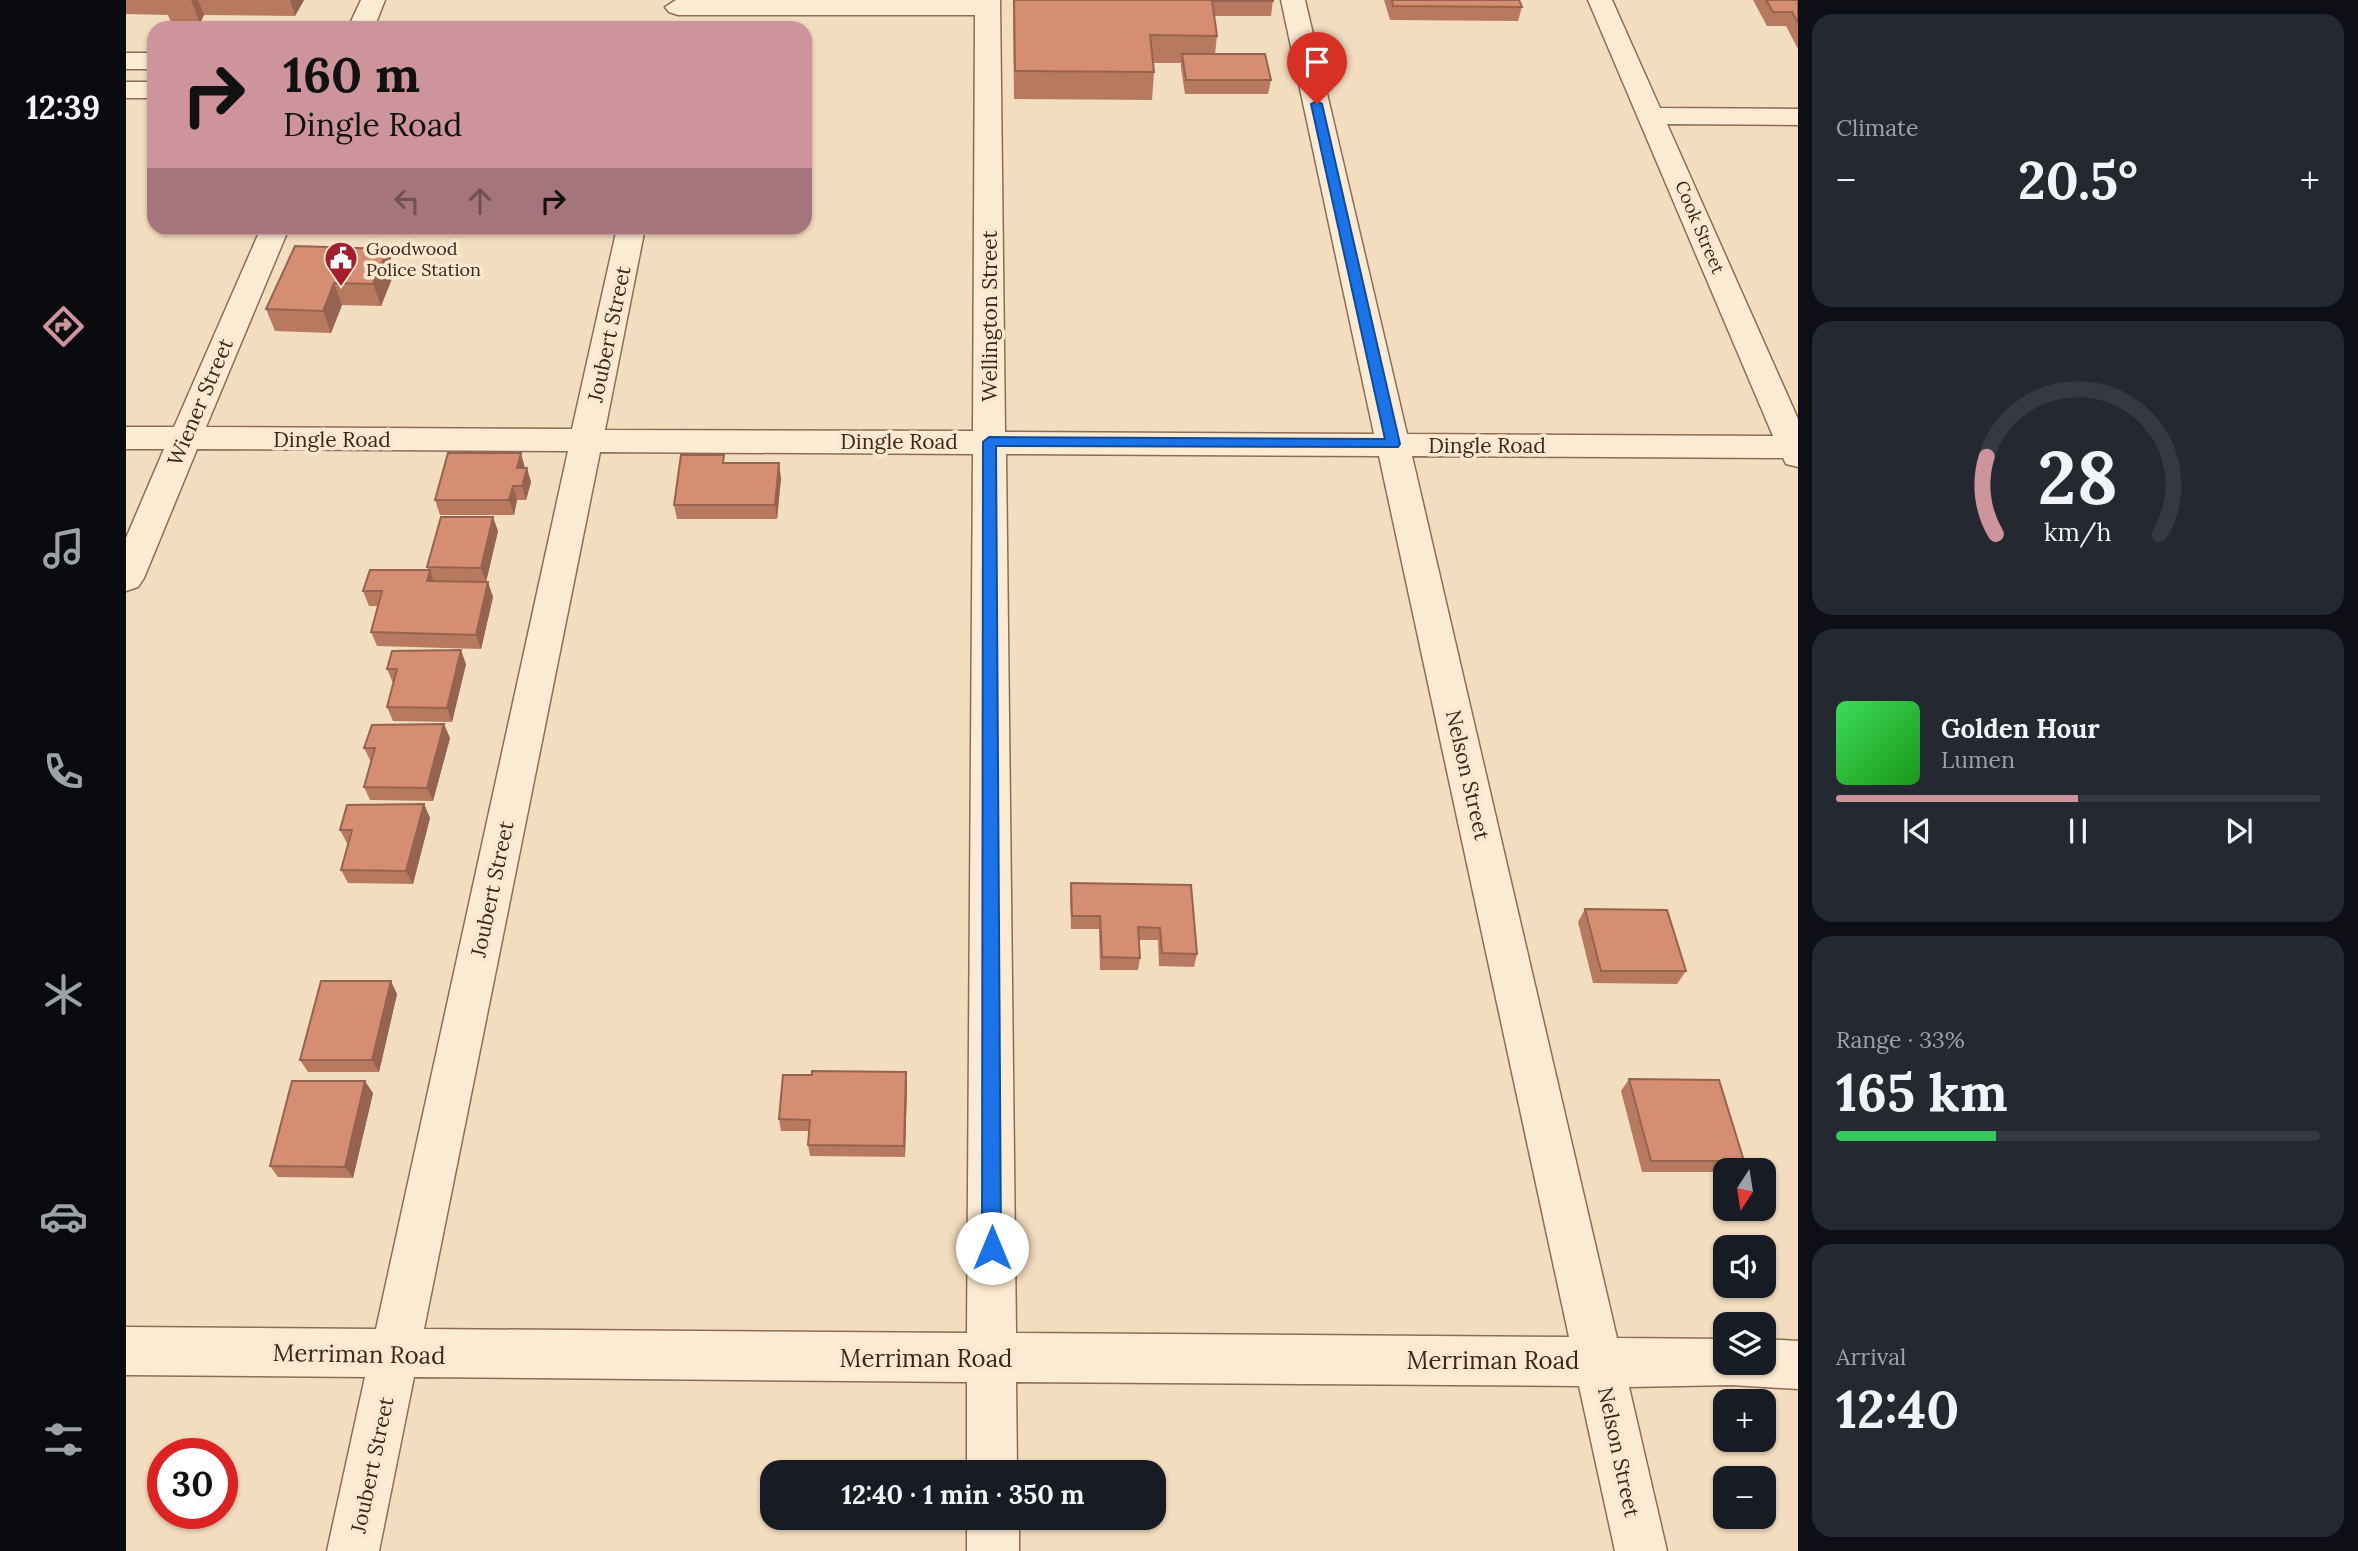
<!DOCTYPE html>
<meta charset="utf-8">
<style>
:root{--surface:#171b24;--page:#242831;--text:#f1f3f6;--muted:#9ea1a6;--line:#363941;--accent:#ce949c}
body{margin:0;font-family:Lora,serif;background:var(--page);color:var(--text);height:100vh;display:flex;flex-direction:column;font-size:26px;white-space:nowrap}
*{box-sizing:border-box;margin:0}
p{font-size:23px;color:var(--muted)}
.icon{flex:none;width:38px;height:38px;fill:none;stroke:currentColor;stroke-width:2;stroke-linecap:round;stroke-linejoin:round}
.map{position:relative;flex:1;overflow:hidden}
.sheet{display:flex;flex-direction:column;gap:14px;padding:14px;background:#0d0f14;width:560px}
.sheet>*{flex:none}
.hud{position:absolute;left:21px;top:21px;width:665px;height:214px;border-radius:21px;box-shadow:0 2px 5px #0004;background:#ce949c;color:#111;overflow:hidden}
.needle{width:46px;rotate:192deg}
.tools{position:absolute;left:1587px;top:1158px;display:grid;gap:14px}
.tools a{display:grid;place-items:center;width:63px;height:63px;border-radius:14px;background:var(--surface);box-shadow:0 2px 5px #0004;font-size:35px}
.speed{position:absolute;left:21px;top:1438px;display:flex;gap:14px;font-size:35px;font-weight:700;text-align:center}
.speed>*{display:grid;place-content:center;width:91px;height:91px;border-radius:50%;background:var(--surface);box-shadow:0 2px 5px #0004;line-height:1}
.speed .limit{border:10px solid #d22;background:#fff;color:#111}
.pin{position:absolute;display:grid;place-items:center;width:60px;height:60px;color:#fff;margin:-72px -30px;border-radius:50% 50% 50% 0;rotate:-45deg;box-shadow:0 0 7px #0007}
.pin .icon{rotate:45deg}
.me{position:absolute;width:77px;margin:-38px;rotate:0deg;stroke-linejoin:round;filter:drop-shadow(0 0 5px #0008)}
.turn{display:flex;align-items:center;gap:24px;height:147px;padding:0 21px;font-size:32px}
.turn .icon{width:91px;height:91px;stroke-width:2.5}
.turn b{display:block;font-size:49px;line-height:60px}
.lanes{display:flex;align-items:center;height:66px;padding:0 21px;background:#0003;justify-content:center;gap:35px;direction:ltr}
.lanes .off{opacity:.35}
.big{font-size:52px;font-weight:700;line-height:1.1}
.sheet .tile{flex:1;display:flex;flex-direction:column;justify-content:center;gap:10px;min-width:0;padding:0 24px;border-radius:21px;background:var(--page)}
.sheet .dial{align-items:center;gap:0}
.dial svg{height:182px;overflow:visible;fill:none;stroke:var(--line);stroke-width:7;stroke-linecap:round;text-anchor:middle}
.dial text{fill:var(--text);stroke:none}
.song{display:flex;align-items:center;gap:21px}
.cover{width:84px;height:84px;border-radius:10px;background:linear-gradient(135deg,hsl(130 70% 55%),hsl(120 70% 35%))}
.played{height:7px;border-radius:4px;background:linear-gradient(90deg,var(--accent) 50%,var(--line) 50%)}
.keys{display:flex;justify-content:space-around;direction:ltr}
.heat{display:flex;justify-content:space-between;align-items:center;font-size:38px;direction:ltr}
.charge{height:10px;border-radius:5px;background:linear-gradient(90deg,#34c759 33%,var(--line) 0)}
.trip{position:absolute;left:634px;top:1460px;width:406px;height:70px;border-radius:21px;background:var(--surface);box-shadow:0 2px 5px #0004;font-weight:700;line-height:70px;text-align:center}
main{display:flex;flex:1;min-height:0}
.menu{display:flex;flex-direction:column;width:126px;justify-content:space-around;align-items:center;background:#090b0e;color:var(--muted)}
.menu .icon{width:49px;height:49px}
.menu .on{color:var(--accent)}
.menu b{font-size:32px;color:var(--text)}
.map>svg:first-child{display:block}
.lines{fill:none;stroke-linecap:round;stroke-linejoin:round}
.minor-casing{stroke:#8d6c55;stroke-width:3}
.minor{fill:#fcebd3;fill-rule:evenodd}
.wall{fill:#b77a61}
.shaded-wall{fill:#95634f}
.building{fill:#d58e71;stroke:#95634f;stroke-width:2}
.route{fill:#1a73e8;stroke:#114b97;stroke-width:2}
.labels{text-anchor:middle;dominant-baseline:central;stroke-width:7;stroke-linejoin:round;paint-order:stroke}
.far-street-label{font-size:18px;fill:#3b271b;stroke:#f9e8d0}
.far-poi-label{font-size:18px;fill:#3b271b;stroke:#f9e8d0;text-anchor:start}
.street-label{font-size:21px;fill:#3b271b;stroke:#f9e8d0}
.near-street-label{font-size:24px;fill:#3b271b;stroke:#f9e8d0}
</style>
<main>
<nav class="menu">
<b>12:39</b>
<svg class="icon on" aria-label="directions" viewBox="0 0 24 24"><path d="M12 3l9 9-9 9-9-9zM9 14v-3h6M13 9l2 2-2 2"/></svg>
<svg class="icon" aria-label="music" viewBox="0 0 24 24"><path d="M9 18V5l10-2v13"/><circle cx="6" cy="18" r="3"/><circle cx="16" cy="16" r="3"/></svg>
<svg class="icon" aria-label="phone" viewBox="0 0 24 24"><path d="M5 4h4l2 5-3 2q2 4 5 5l2-3 5 2v4C11 20 4 13 5 4z"/></svg>
<svg class="icon" aria-label="climate" viewBox="0 0 24 24"><path d="M12 3v18M4 7l16 10M4 17L20 7"/></svg>
<svg class="icon" aria-label="car" viewBox="0 0 24 24"><path d="M5 17H2v-5l4-1 3-4h7l3 4 3 1v5h-3M9 17h6M6 11h13"/><circle cx="7" cy="17" r="2"/><circle cx="17" cy="17" r="2"/></svg>
<svg class="icon" aria-label="filters" viewBox="0 0 24 24"><path d="M4 7h16M4 17h16"/><circle cx="9" cy="7" r="2"/><circle cx="15" cy="17" r="2"/></svg>
</nav>
<div class="map">
<svg width="1672" height="1551" viewBox="0 0 1672 1551">
<rect width="100%" height="100%" fill="#f3ddbf"/>
<g class="lines">
<defs>
<path id="minor" d="M235 0H259L248 28H222Z
M550 0H874L879 432 1248 434 1155 0H1179L1281 434 1647 436 1462 0H1486L1534 108 1672 109V125L1541 124 1672 419V467L1660 464 1657 458 1286 456 1491 1338 1600 1339V1363H1638V1339L1672 1341V1389L1606 1385 1503 1387 1541 1551H1489L1453 1386 890 1382 891 1472H841V1382L288 1377 253 1551H201L239 1377 0 1375V1327L250 1329 442 451 71 449 18 578 12 587 0 591V538L38 449H0V427H48L135 228H163L80 427 446 429 491 228H519L479 430 847 431 849 15H552L543 12 539 7ZM474 452 847 454 841 1333 298 1329ZM880 454 1253 456 1443 1337 890 1333Z
M0 53H28V69H0Z
M0 82H28V98H0Z
M841 1517H893V1551H841Z"/>
</defs>
<use href="#minor" class="minor-casing"/>
<use href="#minor" class="minor"/>
</g>
<path class="wall" d="M0 0H178L169 16 78 15 74 23H45L42 15 0 14Z
M887 0H1147L1145 16H1088L1091 36 1089 54 1145 80 1142 94H1059L1055 68V63H1027L1028 72 1026 100 888 99Z
M1258 0H1393L1396 7 1392 21 1264 20Z
M1627 0H1672V49L1660 26H1641Z
M169 246 269 271 255 306 216 305 205 333 149 331 140 309Z
M599 463 655 478 651 519H551L548 505Z
M399 468 405 482 400 500H391L388 515H314L309 500Z
M372 531 360 582 367 597 355 649 251 646 245 632 252 606H243L237 591 302 570 301 567Z
M340 664 326 722 267 721 261 707 267 683 261 669Z
M324 738 307 801 244 800 238 787 245 762 238 748Z
M298 804 304 818 287 884 222 883 215 870 222 843H221L214 830Z
M945 883 1065 885 1071 954 1068 967 1033 966 1032 940H1013L1014 958 1012 970H974L973 929H945L944 896Z
M1459 909 1560 971 1551 984 1467 983 1452 922Z
M271 994 253 1072H182L174 1060Z
M686 1075 781 1084 779 1157 684 1156 682 1145 683 1131H655L653 1119Z
M1503 1079 1618 1161 1609 1171H1600V1172H1516L1495 1091Z
M247 1093 227 1178 152 1177 144 1166Z"/>
<path class="shaded-wall" d="M65 0H72L78 15 74 23Z
M164 0H178L169 16Z
M262 249 269 271 255 306 247 284Z
M208 283 216 305 205 333 197 311Z
M395 453 399 468H391Z
M653 463 655 478 651 519 649 505Z
M401 468 405 482 400 500 396 486Z
M387 486 391 500 388 515 383 500Z
M367 517 372 531 360 582 355 568Z
M304 570 309 585 301 581Z
M362 582 367 597 355 649 350 635Z
M335 650 340 664 326 722 321 708Z
M318 724 324 738 307 801 301 788Z
M298 804 304 818 287 884 280 871Z
M265 981 271 994 253 1072 246 1060Z
M780 1072 781 1084 779 1157 778 1146Z
M239 1081 247 1093 227 1178 219 1167Z"/>
<path class="building" d="M888 0H1086L1091 36 1024 35 1028 72 889 71Z
M1086 0H1147V1H1086Z
M1266 0H1393L1396 7 1267 6Z
M1640 0H1672V23L1666 12H1647Z
M1056 54H1139L1145 80H1060Z
M169 246 262 249 247 284 208 283 197 311 140 309Z
M322 453H395L391 468H401L396 486H387L383 500H309Z
M555 455H598L597 463H653L649 505H548Z
M315 517H367L355 568 301 567Z
M244 570H304L301 581 362 582 350 635 245 632 256 591H237Z
M335 650 321 708 261 707 271 669H261L266 651Z
M318 724 301 788 238 787 249 748H238L246 725Z
M298 804 280 871 215 870 226 830H214L221 805Z
M945 883 1065 885 1071 954 1036 953 1034 928 1012 927 1014 958 976 957 974 916H946Z
M1459 909 1541 910 1560 971H1475Z
M195 981H265L246 1060H174Z
M686 1071 780 1072 778 1146 682 1145 684 1120 653 1119 657 1075H686Z
M1503 1079 1593 1080 1618 1161H1525Z
M166 1081H239L219 1167 144 1166Z"/>
<path class="route" d="M1191 101 1196 104 1274 444 1272 447 870 446 875 1248 873 1254 866 1257 859 1254 856 1248 857 442 863 437 1259 439 1185 104Z"/>
<defs>
<symbol id="civic-pin" viewBox="-11 -11 22 30"><path d="M0 17L-7.5 6A9.5 9.5 0 1 1 7.5 6Z" fill="#a31f2f" stroke="#f9e8d0"/><path d="M-.6-6.5H3V-4.5H.6V-3L4-1V1h2V6H-6V1h2V-1L-.6-3ZM-1.2 2.5V6h2.4V2.5Z" fill="#fff"/></symbol>
</defs>
<g fill-rule="evenodd">
<use href="#civic-pin" x="196" y="239" width="38" height="52"/>
</g>
<g class="labels">
<g class="far-street-label">
<text transform="translate(1574 227) rotate(67)">Cook Street</text>
</g>
<g class="far-poi-label">
<text x="240" y="248">Goodwood<tspan x="240" dy="21">Police Station</tspan></text>
</g>
<g class="street-label">
<text transform="translate(863 316) rotate(-90)">Wellington Street</text>
<text transform="translate(483 334) rotate(-78)">Joubert Street</text>
<text transform="translate(74 402) rotate(-67)">Wiener Street</text>
<text x="206" y="439">Dingle Road</text>
<text x="773" y="441">Dingle Road</text>
<text x="1361" y="445">Dingle Road</text>
<text transform="translate(1342 775) rotate(77)">Nelson Street</text>
<text transform="translate(366 889) rotate(-78)">Joubert Street</text>
<text transform="translate(1493 1452) rotate(78)">Nelson Street</text>
<text transform="translate(246 1465) rotate(-78)">Joubert Street</text>
</g>
<g class="near-street-label">
<text transform="translate(233 1354) rotate(1)">Merriman Road</text>
<text x="800" y="1358">Merriman Road</text>
<text x="1367" y="1360">Merriman Road</text>
</g>
</g>
</svg>
<div class="tools">
<a><svg class="needle" viewBox="-14 -14 28 28"><path d="M0-13l5 13h-10z" fill="#e53935"/><path d="M0 13l5-13h-10z" fill="#9ea1a6"/></svg></a>
<a><svg class="icon" aria-label="sound" viewBox="0 0 24 24"><path d="M4 9h4l5-4v14l-5-4H4zM17 9q2 3 0 6"/></svg></a>
<a><svg class="icon" aria-label="layers" viewBox="0 0 24 24"><path d="M12 4l9 5-9 5-9-5zM3 14l9 5 9-5"/></svg></a>
<a>+</a>
<a>−</a>
</div>
<div class="speed"><div class="limit">30</div></div>
<div class="pin" style="left:1191px;top:104px;background:#d93025"><svg class="icon" aria-label="arrive" viewBox="0 0 24 24"><path d="M6 21V4h12l-3 4 3 4H6"/></svg></div>
<svg class="me" style="left:866px;top:1248px" viewBox="-20 -20 40 40"><circle r="19" fill="#fff"/><path d="M0-13L10 11 0 6-10 11z" fill="#1a73e8"/></svg>
<div class="trip">12:40 · 1 min · 350 m</div>
<div class="hud">
<div class="turn"><svg class="icon" aria-label="right" viewBox="0 0 24 24"><path d="M7 20v-9h11M14 6l5 5-5 5"/></svg><div><b>160 m</b>Dingle Road</div></div>
<div class="lanes"><svg class="icon off" aria-label="left" viewBox="0 0 24 24"><path d="M17 20v-9H6M10 6l-5 5 5 5"/></svg><svg class="icon off" aria-label="ahead" viewBox="0 0 24 24"><path d="M12 20V5M6 11l6-6 6 6"/></svg><svg class="icon" aria-label="right" viewBox="0 0 24 24"><path d="M7 20v-9h11M14 6l5 5-5 5"/></svg></div>
</div>
</div>
<section class="sheet">
<div class="tile"><p>Climate</p>
<div class="heat"><a>−</a><b class="big">20.5°</b><a>+</a></div>
</div>
<div class="tile dial"><svg viewBox="0 0 100 80">
<path d="M14 69A42 42 0 1 1 86 69"/>
<path d="M14 69A42 42 0 0 1 10 35" stroke="#ce949c"/>
<text x="50" y="56" font-size="32" font-weight="700">28</text>
<text x="50" y="72" font-size="11">km/h</text>
</svg></div>
<div class="tile">
<div class="song"><i class="cover"></i><div><b>Golden Hour</b><p>Lumen</p></div></div>
<div class="played"></div>
<div class="keys"><svg class="icon" aria-label="previous" viewBox="0 0 24 24"><path d="M18 5L8 12l10 7zM5 5v14"/></svg><svg class="icon" aria-label="pause" viewBox="0 0 24 24"><path d="M8 5v14M16 5v14"/></svg><svg class="icon" aria-label="next" viewBox="0 0 24 24"><path d="M6 5l10 7-10 7zM19 5v14"/></svg></div>
</div>
<div class="tile"><p>Range · 33%</p><b class="big">165 km</b><div class="charge"></div></div>
<div class="tile"><p>Arrival</p><b class="big">12:40</b></div>
</section>
</main>
